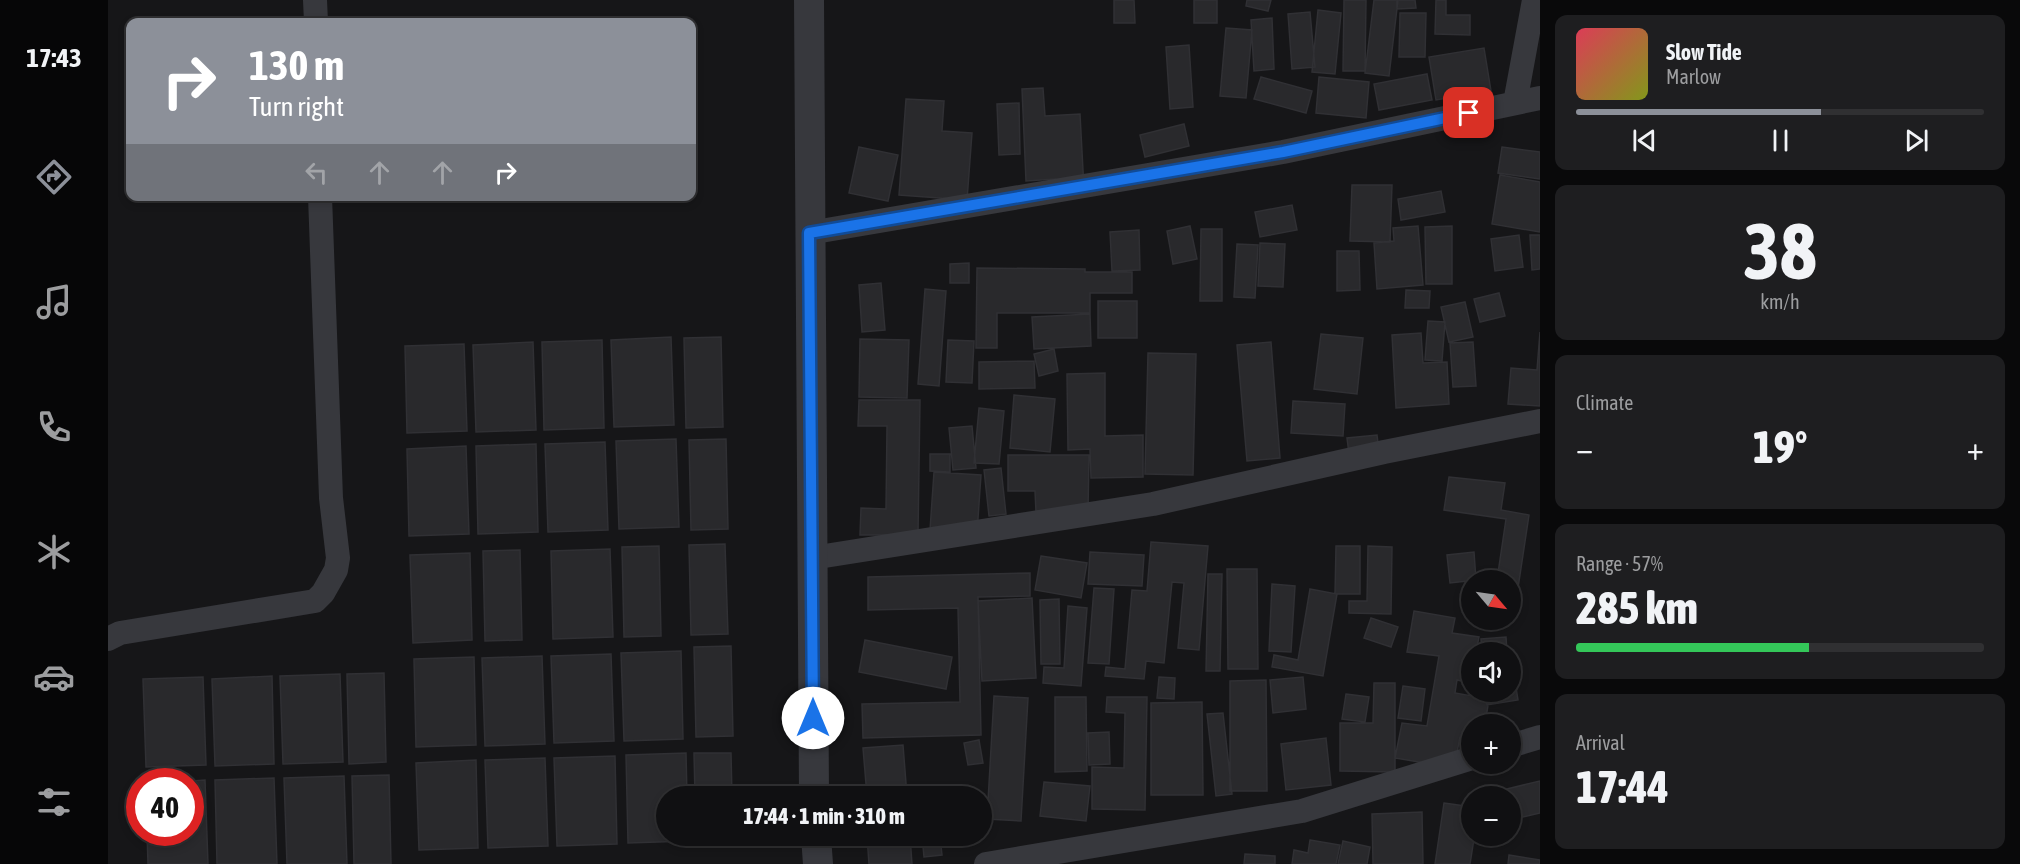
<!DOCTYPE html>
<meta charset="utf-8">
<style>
:root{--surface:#101012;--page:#1e1e20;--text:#f1f3f6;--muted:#9c9d9f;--line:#303032;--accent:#8c9099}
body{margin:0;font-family:"Asap Condensed",sans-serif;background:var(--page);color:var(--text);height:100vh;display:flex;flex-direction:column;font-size:22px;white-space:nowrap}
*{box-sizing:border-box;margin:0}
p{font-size:20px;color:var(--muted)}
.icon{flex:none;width:33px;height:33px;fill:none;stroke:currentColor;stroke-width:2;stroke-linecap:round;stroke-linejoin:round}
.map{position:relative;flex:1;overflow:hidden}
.details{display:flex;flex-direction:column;gap:15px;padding:15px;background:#09090a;width:480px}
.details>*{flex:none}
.guide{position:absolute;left:18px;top:18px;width:570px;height:183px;border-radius:12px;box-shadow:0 3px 9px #0003,0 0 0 2px var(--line);background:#8c9099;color:#fff;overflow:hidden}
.needle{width:39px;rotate:119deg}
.fabs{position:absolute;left:1353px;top:570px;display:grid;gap:12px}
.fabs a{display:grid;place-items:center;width:60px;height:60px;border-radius:50%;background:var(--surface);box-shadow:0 3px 9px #0003,0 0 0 2px var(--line);font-size:30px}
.speed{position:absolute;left:18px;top:768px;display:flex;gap:12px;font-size:30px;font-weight:700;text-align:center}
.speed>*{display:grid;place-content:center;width:78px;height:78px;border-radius:50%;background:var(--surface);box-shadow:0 3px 9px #0003,0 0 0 2px var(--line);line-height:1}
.speed .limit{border:9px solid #d22;background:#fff;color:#111}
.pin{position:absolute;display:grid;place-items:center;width:51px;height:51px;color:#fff;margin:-26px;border-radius:12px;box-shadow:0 3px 9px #0006}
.me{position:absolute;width:66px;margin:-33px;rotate:0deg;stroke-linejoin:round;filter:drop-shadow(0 0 4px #0008)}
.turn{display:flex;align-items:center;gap:21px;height:126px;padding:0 24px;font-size:27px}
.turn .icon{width:78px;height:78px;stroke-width:2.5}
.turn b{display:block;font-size:42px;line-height:51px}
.lanes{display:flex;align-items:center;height:57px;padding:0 24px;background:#0003;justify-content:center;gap:30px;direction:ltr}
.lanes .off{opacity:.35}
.big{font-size:45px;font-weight:800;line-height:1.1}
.details .widget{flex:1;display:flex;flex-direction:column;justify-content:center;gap:9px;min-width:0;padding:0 21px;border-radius:12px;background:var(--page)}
.details .dial{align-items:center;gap:0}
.dial b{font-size:78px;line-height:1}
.song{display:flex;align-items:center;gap:18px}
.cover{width:72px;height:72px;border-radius:9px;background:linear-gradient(135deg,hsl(350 70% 55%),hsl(70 70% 35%))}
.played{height:6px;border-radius:3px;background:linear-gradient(90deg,var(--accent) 60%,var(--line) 60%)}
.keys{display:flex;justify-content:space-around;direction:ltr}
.heat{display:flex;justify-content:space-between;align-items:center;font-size:33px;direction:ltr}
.charge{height:9px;border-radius:4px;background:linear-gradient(90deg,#34c759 57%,var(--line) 0)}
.trip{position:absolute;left:548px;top:786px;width:336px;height:60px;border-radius:30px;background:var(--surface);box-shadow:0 3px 9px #0003,0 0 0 2px var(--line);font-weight:800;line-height:60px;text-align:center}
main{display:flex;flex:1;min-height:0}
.menu{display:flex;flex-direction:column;width:108px;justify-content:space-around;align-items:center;background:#060607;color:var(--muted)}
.menu .icon{width:42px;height:42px}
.menu .selected{color:var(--accent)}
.menu b{font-size:27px;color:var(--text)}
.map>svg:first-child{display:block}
.building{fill:#29292c;stroke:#303034;stroke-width:1.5}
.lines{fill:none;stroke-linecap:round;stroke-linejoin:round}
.minor{stroke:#37383d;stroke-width:24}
.tertiary{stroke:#37383d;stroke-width:30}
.route-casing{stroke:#114b97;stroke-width:15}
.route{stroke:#1a73e8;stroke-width:10}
</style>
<main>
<nav class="menu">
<b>17:43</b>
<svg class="icon selected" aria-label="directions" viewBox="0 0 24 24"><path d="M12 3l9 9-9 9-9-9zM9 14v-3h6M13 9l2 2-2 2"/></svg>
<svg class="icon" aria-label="music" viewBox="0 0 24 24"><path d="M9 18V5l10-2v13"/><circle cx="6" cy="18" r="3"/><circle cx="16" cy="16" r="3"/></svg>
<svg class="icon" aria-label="phone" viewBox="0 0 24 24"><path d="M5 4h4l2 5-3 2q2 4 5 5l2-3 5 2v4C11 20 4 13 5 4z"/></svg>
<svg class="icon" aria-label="climate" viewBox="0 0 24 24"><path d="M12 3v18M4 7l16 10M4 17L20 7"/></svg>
<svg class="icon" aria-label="car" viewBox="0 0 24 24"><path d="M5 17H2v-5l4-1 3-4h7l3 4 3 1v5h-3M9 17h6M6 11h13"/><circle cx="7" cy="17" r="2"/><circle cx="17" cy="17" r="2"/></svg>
<svg class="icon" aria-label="filters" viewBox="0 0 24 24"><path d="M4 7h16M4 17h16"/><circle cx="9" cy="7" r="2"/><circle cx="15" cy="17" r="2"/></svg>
</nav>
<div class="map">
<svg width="1432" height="864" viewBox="0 0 1432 864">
<rect width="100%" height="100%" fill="#161618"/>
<path class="building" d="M1006 0H1026L1027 23H1006Z
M1086 0H1109V23H1086Z
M1139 0H1163L1160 11 1138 6Z
M1236 0H1258L1257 71H1235Z
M1266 0H1290L1281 76 1257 73Z
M1289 0H1307L1308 8 1289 9Z
M1328 0H1338V15H1362V35L1327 34Z
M1210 10 1233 13 1227 74 1204 72Z
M1202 12 1207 67 1184 69 1180 14Z
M1292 13H1318L1317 57H1291Z
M1164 18 1166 69 1146 71 1143 20Z
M1118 28 1144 30 1138 98 1112 96Z
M1081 45 1085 107 1062 109 1058 47Z
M1376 48 1383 91 1328 100 1321 57Z
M1319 74 1324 100 1271 110 1266 84Z
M1153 77 1204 91 1198 113 1146 99Z
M1211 77 1261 82 1258 118 1208 113Z
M935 88 937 116 972 114 976 189 947 179 918 181 914 89Z
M798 99 836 101 834 131 864 133 859 200 791 195Z
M911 103 912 154 891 155 889 104Z
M1076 124 1081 146 1037 157 1032 135Z
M751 147 790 155 780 201 741 193Z
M1394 147 1432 152V179L1390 173Z
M1392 175 1432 182V232L1384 224Z
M1244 185H1284L1282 242 1242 241Z
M1333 191 1337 212 1293 220 1290 199Z
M1184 205 1189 230 1152 237 1147 212Z
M1082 226 1089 259 1065 264 1059 231Z
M1310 226 1315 285 1269 289 1266 243 1286 241 1285 228Z
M1344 226V284H1318L1317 227Z
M1093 229H1114V301H1092Z
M1031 230 1032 270 1004 271 1002 232Z
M1411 235 1415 267 1387 271 1383 239Z
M1422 235H1432V269L1424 270Z
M1152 243 1177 244 1175 287 1150 286Z
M1129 244 1150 245 1147 298 1126 297Z
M1229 251H1251L1252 290 1229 291Z
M861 263V283H842V264Z
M869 268 977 269V272H1024V293H982V313H889V348H868Z
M773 283 777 330 754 332 751 285Z
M817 289 838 291 831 386 810 384Z
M1298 290 1322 291 1321 308H1297Z
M1391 293 1397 316 1372 322 1366 299Z
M990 301H1029V338H990Z
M1357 302 1365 337 1341 342 1333 307Z
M982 314 983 346 926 349 924 317Z
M1320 321 1337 322 1334 361 1317 360Z
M1432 332V406L1400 404 1403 368 1429 370Z
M1313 333 1315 363 1339 362 1341 404 1288 408 1284 335Z
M1213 334 1255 338 1249 394 1206 389Z
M563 337 566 425 506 427 503 340Z
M613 337 615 427 578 428 576 338Z
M752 339 801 340 799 398 751 397Z
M494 340 496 428 436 430 434 342Z
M840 340 866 341 864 383 838 382Z
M425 342 428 430 368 432 365 345Z
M1163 342 1172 458 1139 461 1129 345Z
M1365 342 1368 386 1345 387 1342 343Z
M356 344 359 431 299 433 297 346Z
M946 349 950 371 931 376 926 354Z
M1040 353 1088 354 1085 475 1037 474Z
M926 361 927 388 871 389V362Z
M997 373V436L1035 435V477L983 478 982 449 960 450 959 374Z
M906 395 947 399 942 452 902 448Z
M751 400H812L810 535H752L753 508 778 509 779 426H750Z
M1185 401 1237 404 1235 436 1183 433Z
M871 408 896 411 891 464 866 463Z
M864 426 868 468 845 470 841 428Z
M1269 435 1272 458 1242 462 1239 438Z
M568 439 571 527 511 529 508 441Z
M618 439 620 529 583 530 581 440Z
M497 442 500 530 440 532 437 444Z
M428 444 430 532 370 534 368 446Z
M358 446 361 534 301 536 299 449Z
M822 454H842V472L822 471Z
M900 455H981L980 511 928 512 927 491H900Z
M893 468 898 514 881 516 876 470Z
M826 472 873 475 869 533 822 530Z
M1341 477 1397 483 1393 510 1421 515 1410 588 1402 587V580H1389L1398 519 1336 510Z
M1043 542 1100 546 1091 650 1070 648 1076 583 1064 582 1056 663 1038 661 1036 679 997 676 998 667 1017 669 1024 590 1039 591Z
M617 544 620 634 583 635 581 545Z
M551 546 553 636 516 637 514 547Z
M1228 546H1252V594H1227Z
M1260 546 1284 547 1283 614 1241 613V601H1259Z
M502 549 505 637 445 639 443 551Z
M412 550 414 640 377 641 375 551Z
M982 552 1036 555 1034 586 980 584Z
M1366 552 1368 580 1342 583 1339 555Z
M362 553 364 640 305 643 302 555Z
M933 556 979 563 973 598 927 590Z
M1119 569H1149L1150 669H1120Z
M922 573V596L870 597 873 735 755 738 754 704 852 702 850 608 760 610V577Z
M1100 574H1114L1112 671H1098Z
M1164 584 1187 586 1183 652 1161 651Z
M986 588 1006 589 1001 664 980 663Z
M1202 589 1229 594 1215 676 1164 667 1166 655 1190 660Z
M924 598 928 678 874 681 870 601Z
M951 599 952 664H933L932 600Z
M960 606 979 608 973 686 935 683 936 667 956 668Z
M1306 611 1347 618 1344 633 1371 637 1368 652H1364L1363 683 1349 680 1347 693 1381 699 1377 724H1364V739L1352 737 1346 768 1287 758 1294 723 1319 726 1331 656 1299 652Z
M1263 618 1290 627 1283 647 1256 638Z
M1398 637 1399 652H1374L1373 639Z
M757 640 844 657 838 689 751 672Z
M623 646 625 736 588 737 586 647Z
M573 651 575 739 516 741 513 653Z
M503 654 506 741 446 743 443 656Z
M434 656 437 744 377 746 374 658Z
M366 657 368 745 308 747 306 659Z
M276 673 278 762 241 764 239 674Z
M232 674 235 762 175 764 172 676Z
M164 676 166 764 107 766 104 679Z
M95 677 98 765 38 767 35 679Z
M1051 677 1067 678 1066 699 1049 698Z
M1195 677 1198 709 1165 713 1162 680Z
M1158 680 1159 791H1122V681Z
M1407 681 1410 700 1379 705 1377 692H1402V682Z
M1266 683H1287V772L1232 771V723H1265Z
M1295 686 1317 689 1313 721 1290 718Z
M1238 694 1261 697 1257 722 1234 719Z
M886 696 920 698 913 821 879 819Z
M947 697H978L979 771 947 772Z
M999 697H1039L1037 810 984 809V767L1016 768 1017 713 998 712Z
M1094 702 1095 795H1043V703Z
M1115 713 1124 794 1108 796 1099 714Z
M1001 732 1002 764 981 765 980 733Z
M1218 738 1223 785 1178 790 1173 744Z
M871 740 875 763 860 765 856 743Z
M795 745 799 796H759L755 748Z
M578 753 579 796H558V836H580V841L520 843 518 755Z
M586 753H623L624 796H587Z
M507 756 509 844 449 846 446 758Z
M437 758 440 846 380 848 377 760Z
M368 760 370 848 311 850 308 763Z
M281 775 283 864H246L244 776Z
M236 776 239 864H179L176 778Z
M166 778 169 864H109L107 780Z
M97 780 100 864H40L39 832H82V782H69Z
M1432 781V813L1402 820V796H1383L1382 793Z
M936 782 982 786 978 821 932 816Z
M1336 803 1364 807V836H1382L1381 841 1366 839 1362 864H1327Z
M1314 812 1315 864H1265L1264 814Z
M588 836H625V842L588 843Z
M759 836H802L804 864H761Z
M814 836H832L834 855 816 857Z
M1202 840 1232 845 1228 864H1184L1186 850 1200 853Z
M1235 841 1262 847 1259 864H1230Z
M1137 854 1167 856V864H1136Z
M1401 855 1432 860V864H1400Z"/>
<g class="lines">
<path class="minor" d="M207 0 208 22
M1407 103 1426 0
M701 233 1175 152 1432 98
M704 558 1045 504 1276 452 1432 421
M0 639 12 633 207 601 215 593 228 570 230 558 223 498 212 196
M1402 746 1432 737
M878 864 1194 811 1364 758"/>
<path class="tertiary" d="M701 0 706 796
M708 836 710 864"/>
</g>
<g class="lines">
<defs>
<path id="route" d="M705 718 701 233 1175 152 1361 113"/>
</defs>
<use href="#route" class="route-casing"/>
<use href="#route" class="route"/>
</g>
</svg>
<div class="fabs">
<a><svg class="needle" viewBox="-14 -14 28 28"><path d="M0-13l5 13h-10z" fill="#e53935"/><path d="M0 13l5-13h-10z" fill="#9c9d9f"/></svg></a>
<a><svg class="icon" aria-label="sound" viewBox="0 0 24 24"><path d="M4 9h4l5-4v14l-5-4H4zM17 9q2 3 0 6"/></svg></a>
<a>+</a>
<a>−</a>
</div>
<div class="speed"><div class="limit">40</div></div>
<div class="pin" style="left:1361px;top:113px;background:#d93025"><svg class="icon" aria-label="arrive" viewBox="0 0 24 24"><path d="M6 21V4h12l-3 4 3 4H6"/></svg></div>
<svg class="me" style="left:705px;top:718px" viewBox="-20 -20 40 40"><circle r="19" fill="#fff"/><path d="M0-13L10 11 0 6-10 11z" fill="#1a73e8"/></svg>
<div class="trip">17:44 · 1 min · 310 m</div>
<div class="guide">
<div class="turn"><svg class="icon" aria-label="right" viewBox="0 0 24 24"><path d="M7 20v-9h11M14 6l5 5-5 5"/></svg><div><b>130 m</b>Turn right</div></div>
<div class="lanes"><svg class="icon off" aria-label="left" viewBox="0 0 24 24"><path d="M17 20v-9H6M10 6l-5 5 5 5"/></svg><svg class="icon off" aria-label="ahead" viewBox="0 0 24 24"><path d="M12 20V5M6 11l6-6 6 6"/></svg><svg class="icon off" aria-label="ahead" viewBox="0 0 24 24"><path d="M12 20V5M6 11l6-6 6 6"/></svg><svg class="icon" aria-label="right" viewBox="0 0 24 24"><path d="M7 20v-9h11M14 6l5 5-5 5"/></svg></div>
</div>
</div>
<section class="details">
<div class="widget">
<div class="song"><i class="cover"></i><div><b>Slow Tide</b><p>Marlow</p></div></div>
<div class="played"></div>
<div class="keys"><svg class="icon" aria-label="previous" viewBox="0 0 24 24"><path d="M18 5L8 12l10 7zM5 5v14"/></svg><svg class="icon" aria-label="pause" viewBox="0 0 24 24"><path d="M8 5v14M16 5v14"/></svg><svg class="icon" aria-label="next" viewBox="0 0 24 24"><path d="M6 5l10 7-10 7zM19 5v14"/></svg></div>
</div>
<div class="widget dial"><b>38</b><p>km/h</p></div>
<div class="widget"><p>Climate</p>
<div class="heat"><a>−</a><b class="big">19°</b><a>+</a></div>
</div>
<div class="widget"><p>Range · 57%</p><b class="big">285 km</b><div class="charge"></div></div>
<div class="widget"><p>Arrival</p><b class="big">17:44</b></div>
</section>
</main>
